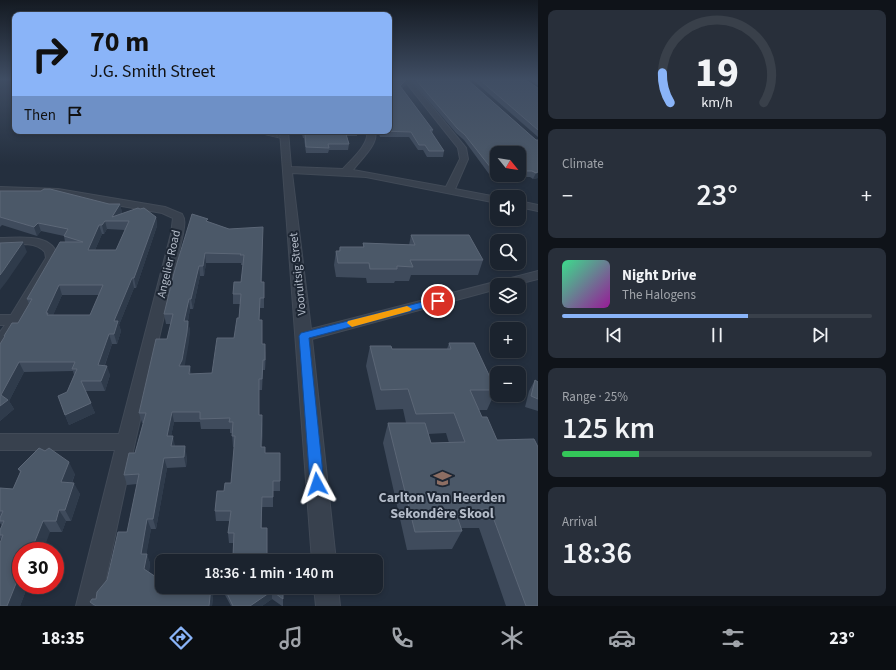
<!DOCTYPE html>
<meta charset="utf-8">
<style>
:root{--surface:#1b232e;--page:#282f3a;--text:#f1f3f6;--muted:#a0a4aa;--line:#39404a;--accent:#8ab4f8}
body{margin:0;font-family:"Source Sans 3",sans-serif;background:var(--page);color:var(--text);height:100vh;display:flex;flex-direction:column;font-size:15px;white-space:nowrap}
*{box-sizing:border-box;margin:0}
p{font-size:13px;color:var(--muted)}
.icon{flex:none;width:22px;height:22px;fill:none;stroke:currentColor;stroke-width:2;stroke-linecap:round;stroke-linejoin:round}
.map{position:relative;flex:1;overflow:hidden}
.sheet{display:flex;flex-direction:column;gap:10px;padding:10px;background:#0f1319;width:358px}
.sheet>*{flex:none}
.hud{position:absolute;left:12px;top:12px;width:380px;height:122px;border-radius:8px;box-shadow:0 2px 6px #0003,0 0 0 1px var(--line);background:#8ab4f8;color:#111;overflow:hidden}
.needle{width:26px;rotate:120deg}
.buttons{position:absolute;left:490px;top:146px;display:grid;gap:8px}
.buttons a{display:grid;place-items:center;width:36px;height:36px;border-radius:8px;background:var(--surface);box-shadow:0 2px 6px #0003,0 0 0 1px var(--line);font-size:20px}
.speed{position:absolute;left:12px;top:542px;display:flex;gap:8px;font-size:20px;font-weight:700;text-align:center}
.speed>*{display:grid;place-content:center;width:52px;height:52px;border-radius:50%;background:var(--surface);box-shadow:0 2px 6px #0003,0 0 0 1px var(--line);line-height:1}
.speed .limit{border:6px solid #d22;background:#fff;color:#111}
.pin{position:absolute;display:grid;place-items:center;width:34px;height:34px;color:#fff;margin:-17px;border:2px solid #fff;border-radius:50%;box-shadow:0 1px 4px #0007}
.me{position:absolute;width:44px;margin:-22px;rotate:355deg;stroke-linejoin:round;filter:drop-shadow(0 0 3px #0008)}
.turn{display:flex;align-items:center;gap:14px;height:84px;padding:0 12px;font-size:18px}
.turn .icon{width:52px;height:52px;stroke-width:2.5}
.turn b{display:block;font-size:28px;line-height:34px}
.then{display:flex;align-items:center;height:38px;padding:0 12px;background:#0003;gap:8px;font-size:15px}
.big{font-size:30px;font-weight:600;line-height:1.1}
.sheet .card{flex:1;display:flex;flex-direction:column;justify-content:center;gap:6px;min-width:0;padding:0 14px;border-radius:8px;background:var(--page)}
.sheet .dial{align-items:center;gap:0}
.dial svg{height:104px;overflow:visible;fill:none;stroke:var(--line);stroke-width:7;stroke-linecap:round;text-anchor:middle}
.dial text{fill:var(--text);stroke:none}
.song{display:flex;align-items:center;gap:12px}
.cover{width:48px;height:48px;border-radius:6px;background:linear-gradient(135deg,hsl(150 70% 55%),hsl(300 70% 35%))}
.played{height:4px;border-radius:2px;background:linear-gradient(90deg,var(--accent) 60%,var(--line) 60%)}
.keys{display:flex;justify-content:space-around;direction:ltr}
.heat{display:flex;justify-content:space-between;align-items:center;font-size:22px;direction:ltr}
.charge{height:6px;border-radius:3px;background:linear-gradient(90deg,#34c759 25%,var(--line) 0)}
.trip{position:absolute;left:155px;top:554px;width:228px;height:40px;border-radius:8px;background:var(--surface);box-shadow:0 2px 6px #0003,0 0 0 1px var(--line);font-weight:600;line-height:40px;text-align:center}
.menu{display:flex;height:64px;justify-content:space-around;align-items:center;background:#0b0e12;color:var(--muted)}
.menu .icon{width:28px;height:28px}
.menu .selected{color:var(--accent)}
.menu b{font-size:18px;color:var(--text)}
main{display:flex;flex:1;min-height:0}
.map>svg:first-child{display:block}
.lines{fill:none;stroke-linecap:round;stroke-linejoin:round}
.lane-casing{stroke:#414a57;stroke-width:1}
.street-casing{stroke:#414a57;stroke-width:2}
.lane{fill:#38414e;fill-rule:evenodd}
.street{fill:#38414e;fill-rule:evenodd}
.wall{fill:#3f4b5c;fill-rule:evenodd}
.shaded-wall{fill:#2f3b4b}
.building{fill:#4b5868;stroke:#5c6777;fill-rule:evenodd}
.route{fill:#1a73e8;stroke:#114b97}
.slow{fill:#f59e0b}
.labels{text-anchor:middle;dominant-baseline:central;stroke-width:4;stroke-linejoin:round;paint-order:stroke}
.street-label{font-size:12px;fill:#b4bcc9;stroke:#1d2633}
.near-poi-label{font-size:14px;font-weight:bold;fill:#b4bcc9;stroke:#1d2633}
</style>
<main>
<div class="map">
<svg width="538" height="606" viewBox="0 0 538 606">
<rect width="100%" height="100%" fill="#242f3e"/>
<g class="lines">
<defs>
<path id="lane" d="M250 131H258L287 138 285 139Z"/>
<path id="street" d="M404 80H410L466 148 468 159 455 189 497 197V203L366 177 292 173 311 329 538 271V279L514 285H497V289L312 339 336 561H312L280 131H288L291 167 343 169C351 160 370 144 367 131H375C379 144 360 160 353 170L446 187 460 159 458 148Z
M0 187 58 189 165 207 182 214C186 220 184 227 183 234L135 442 100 606H76L115 450H0V434H119L171 234 173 218 162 213 58 195 0 193Z
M519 201 538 205V211L519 207Z
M0 238C19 238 54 232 58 258L5 349 0 350V332L5 325H0V315H11L46 258 45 252C34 240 14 245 0 246Z
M314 587H338L340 606H316Z"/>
</defs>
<use href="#lane" class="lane-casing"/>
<use href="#street" class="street-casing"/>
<use href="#lane" class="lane"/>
<use href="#street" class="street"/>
</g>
<path class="wall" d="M389 80 406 85 402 88 433 130 432 134 444 151 443 157H427L423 150H418L409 137H380L378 131H389Z
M411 80H468L536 140 538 178 533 179 530 177H496L495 174H489L464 140 456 133ZM497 153H519V175H497Z
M473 80H526L538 88V137Z
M530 80H538V86Z
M301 131H357V136H347L349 144 348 150H329L328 153H306L304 138H303Z
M0 191 109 204H120L122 213 121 214 140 209 156 217 157 226 136 288H134L119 325 121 331 117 344H112L105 365 110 375 105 391H85L95 413 69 425 65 415 67 392 74 375 73 371 24 372 9 401 14 409 0 421 4 338V336L18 323 29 304 27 299 65 242 64 236 41 231 37 236 2 225 0 227ZM107 229 125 230 116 250H95L102 234H104ZM62 295H99L90 315H53Z
M208 222 229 229 263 237 262 282H264V308H260L259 320 262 344 266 354 265 370H263L262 390H259V415L263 426 262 447 280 481V491H273V507H262V528H267V561H233V543H229L228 533 230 521H216L215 511 224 491 231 483 234 447H233L232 433H230V429H201L200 422H174L171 436 175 446 187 457 186 467 167 468 156 529H151L146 554 150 563 149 572 162 587H214L212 606H93L90 602 96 599 107 580 127 532 137 484 127 485 124 475 135 453 143 423H142L139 413 167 339 171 324H166L164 314ZM206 263H241V265H243L241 282 233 294V304H240L239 318 234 338 212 373 191 374 184 366 190 331 188 321 190 309H193L200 276H204Z
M411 235 483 260 478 275H411L409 281H395L394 283H367L366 278 336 277 334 265 336 251H339L340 247H363V243L409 245Z
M449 343 496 390 487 410H479L538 606H506L479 528H461L462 531 452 549 407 550 383 443 388 423H406L403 409 376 410 366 366 370 346 392 349H447ZM446 433 449 443H431L428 434Z
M535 380 538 382V411L525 407 529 391Z
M18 469 75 474 72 483 80 494 71 521H66L62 532H50L21 551V585H28L20 606 1 540 0 538V530L2 526 0 523V488L13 489 20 472Z
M224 587H283V606H282L272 599 262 606H231L225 595Z"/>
<path class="shaded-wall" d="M407 80 406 85 399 90 400 86Z
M538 172V178L533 179 536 173Z
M120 204 122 213 117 221 112 217Z
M156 217 157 226 136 288 134 278Z
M105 221 107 229 104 234 102 225Z
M38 223 41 231 37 236 34 227Z
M99 225 102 234 91 259 88 250Z
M263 227V237L261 292V282Z
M23 242 27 252 7 281 0 290V275Z
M205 253 206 263 204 276 203 266Z
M199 266 200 276 193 309 191 299Z
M132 278 134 288 119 325 121 331 117 344 114 334V321Z
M59 285 62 295 51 320V325L46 313Z
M189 299 190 309 186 331 184 321Z
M188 321 190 331 189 342 184 370 179 366Z
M109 334 112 344 101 375 98 365Z
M265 344 266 354 265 370Z
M19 362 24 372 9 401 14 409 0 421V406L1 395Z
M107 366 110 375 105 391 101 381Z
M190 366 192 376 189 374Z
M91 403 95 413 69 425 65 415Z
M172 412 174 422 169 446 167 436Z
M262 415 263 426 261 457V447Z
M173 436 175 446H171Z
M185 446 187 457 186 467 184 457Z
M164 458 167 468 156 529 153 519Z
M69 462 75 474 67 494 61 482Z
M74 483 80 494 71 521 65 510Z
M59 510 66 521 62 532 56 521Z
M147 519 151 529 145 563 141 554Z
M43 521 50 532 43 551H31Z
M147 554 150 563 148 578 144 569Z
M21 571V585H28L20 606H7Z
M211 587H214L212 606H209Z
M272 591V599L262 606H250Z"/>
<path class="building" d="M389 80H406L400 86 433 130H430L444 151H429L425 145H419L411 132 381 131H389Z
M416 80H468L536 140H538V172L536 173 532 171H519V153H497V169V168H491L465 135 457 128Z
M480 80H526L538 88V130Z
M303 131H350H345L349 144H328L329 148 306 147 305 133H303Z
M44 189H50L109 204H120L112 217 138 208 140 209 144 208 156 217 134 278H132L114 321H118L114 334H109L98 365 107 366 101 381H81L91 403 65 415 58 396 67 392 77 369H72L75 362H19L1 395 8 400 0 406V344L5 336H4L12 323H18L32 299H27L60 242H83L64 236 68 229 38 223 34 227 0 217V191H41ZM105 221H129L116 250H88L99 225H102ZM59 285H103L90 315H47L48 313H46Z
M192 214 208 219 206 221 229 229 263 227 261 282H264V298H260L259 320H262V344H265V360H263L262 379H259V415H262L261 447H265V453H280V481H273V497H262L261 528H267V556H233L234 533H228L231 511H215L217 491H224L225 483H231L235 436H232L233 422H229L230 418 200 419V412H172L167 436H173L171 446H185L184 457 164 458 153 519H147L141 554H147L144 569 162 581V587H211L209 606H96L90 602 92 599H96L97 592 107 580 118 532H127L139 474 124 475 129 453H135L146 413H139L156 339H167L173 314H164L174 273ZM205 253 241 254 240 255H244L241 282H234L233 294H241L239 318H237L234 338H217L212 373 189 374 190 366H179L182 360 187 332 188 321H184L189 299H191L199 266H203Z
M411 235H469L483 260H410L413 267 397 266V269H370L369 263H338L336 251H340V247H364L363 243 415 245Z
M23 242 3 271 0 275V243Z
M449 343H474L496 390H470L482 417H487L497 440 534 439 538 447V606H526L490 509 455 510 462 531 415 532 388 423H425L431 443 465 442 454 413 416 414 408 389 381 390 370 346H391L392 349H451Z
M535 380 538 382V399L531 396Z
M39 448 45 451 49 448 69 462 61 482 74 483 65 510H59L56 521H43L31 551H21V571L7 606H0V543L3 535H0V530L4 521H0V518L3 511H0V488L13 489 21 471 18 469Z
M267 558V561H262Z
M224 587H283V599L272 591 250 606H233Z"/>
<linearGradient id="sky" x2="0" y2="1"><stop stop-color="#141a22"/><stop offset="0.48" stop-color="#3f4d63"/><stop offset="1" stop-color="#3f4d63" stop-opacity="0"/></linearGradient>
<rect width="538" height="165" fill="url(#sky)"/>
<path class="route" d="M438 298 441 299 442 301 441 303 309 338 324 484 322 489 317 491 312 489 310 484 299 336 301 333Z"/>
<path class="slow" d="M407 306 412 309 410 311 352 327 347 323 348 321Z"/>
<defs>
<symbol id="school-bare" viewBox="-9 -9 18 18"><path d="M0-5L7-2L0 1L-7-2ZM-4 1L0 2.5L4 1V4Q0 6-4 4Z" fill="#8d6e63" stroke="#1d2633" stroke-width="2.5" paint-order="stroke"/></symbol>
</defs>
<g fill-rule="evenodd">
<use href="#school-bare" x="430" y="466" width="25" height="25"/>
</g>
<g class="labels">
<g class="street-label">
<text transform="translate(169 264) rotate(-77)">Angelier Road</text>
<text transform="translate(298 274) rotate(-96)">Vooruitsig Street</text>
</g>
<g class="near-poi-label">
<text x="442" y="498">Carlton Van Heerden<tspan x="442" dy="16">Sekondêre Skool</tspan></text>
</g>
</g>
</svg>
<div class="buttons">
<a><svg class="needle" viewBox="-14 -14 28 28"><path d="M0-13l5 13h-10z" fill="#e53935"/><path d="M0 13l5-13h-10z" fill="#a0a4aa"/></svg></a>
<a><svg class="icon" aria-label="sound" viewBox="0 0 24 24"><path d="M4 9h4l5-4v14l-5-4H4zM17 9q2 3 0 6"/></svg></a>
<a><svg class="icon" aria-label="search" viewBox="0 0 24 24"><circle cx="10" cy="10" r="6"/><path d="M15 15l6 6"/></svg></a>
<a><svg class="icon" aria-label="layers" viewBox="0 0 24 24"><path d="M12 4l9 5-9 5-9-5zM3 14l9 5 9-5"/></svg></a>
<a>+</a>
<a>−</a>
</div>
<div class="speed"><div class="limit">30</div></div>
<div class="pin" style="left:438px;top:301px;background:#d93025"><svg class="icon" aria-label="arrive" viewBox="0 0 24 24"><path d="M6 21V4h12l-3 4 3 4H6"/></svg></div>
<svg class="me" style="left:317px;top:484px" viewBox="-20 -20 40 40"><path d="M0-17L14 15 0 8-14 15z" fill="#1a73e8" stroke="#fff" stroke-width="4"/></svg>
<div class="trip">18:36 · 1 min · 140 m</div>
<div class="hud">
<div class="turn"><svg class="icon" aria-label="right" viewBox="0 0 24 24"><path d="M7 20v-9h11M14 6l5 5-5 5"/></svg><div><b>70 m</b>J.G. Smith Street</div></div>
<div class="then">Then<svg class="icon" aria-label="arrive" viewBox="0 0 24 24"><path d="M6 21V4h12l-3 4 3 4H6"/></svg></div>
</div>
</div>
<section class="sheet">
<div class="card dial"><svg viewBox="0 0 100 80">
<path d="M14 69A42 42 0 1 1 86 69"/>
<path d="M14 69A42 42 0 0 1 8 46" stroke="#8ab4f8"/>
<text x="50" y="56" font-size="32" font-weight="700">19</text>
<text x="50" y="72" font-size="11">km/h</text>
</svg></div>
<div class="card"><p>Climate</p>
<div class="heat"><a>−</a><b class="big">23°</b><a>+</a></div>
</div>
<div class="card">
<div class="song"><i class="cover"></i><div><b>Night Drive</b><p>The Halogens</p></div></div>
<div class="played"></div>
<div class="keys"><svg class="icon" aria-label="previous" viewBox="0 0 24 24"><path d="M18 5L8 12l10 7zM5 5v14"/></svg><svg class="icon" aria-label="pause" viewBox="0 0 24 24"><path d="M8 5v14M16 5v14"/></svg><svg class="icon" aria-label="next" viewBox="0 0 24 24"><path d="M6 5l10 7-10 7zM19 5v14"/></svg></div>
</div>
<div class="card"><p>Range · 25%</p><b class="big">125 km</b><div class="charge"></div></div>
<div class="card"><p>Arrival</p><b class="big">18:36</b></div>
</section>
</main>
<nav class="menu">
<b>18:35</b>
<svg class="icon selected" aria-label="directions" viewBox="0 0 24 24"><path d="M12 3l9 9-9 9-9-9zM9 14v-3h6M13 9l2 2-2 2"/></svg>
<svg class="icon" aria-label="music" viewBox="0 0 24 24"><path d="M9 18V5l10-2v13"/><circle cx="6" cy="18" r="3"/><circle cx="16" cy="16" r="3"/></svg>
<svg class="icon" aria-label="phone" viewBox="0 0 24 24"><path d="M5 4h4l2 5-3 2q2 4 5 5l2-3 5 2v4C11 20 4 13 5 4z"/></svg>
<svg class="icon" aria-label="climate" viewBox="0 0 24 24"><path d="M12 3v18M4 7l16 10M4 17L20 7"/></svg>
<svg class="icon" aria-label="car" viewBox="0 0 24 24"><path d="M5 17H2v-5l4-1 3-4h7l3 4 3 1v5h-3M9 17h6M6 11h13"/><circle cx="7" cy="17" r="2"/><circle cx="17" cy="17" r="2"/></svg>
<svg class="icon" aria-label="filters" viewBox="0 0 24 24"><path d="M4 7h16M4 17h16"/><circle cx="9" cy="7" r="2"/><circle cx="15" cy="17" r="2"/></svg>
<b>23°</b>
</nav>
